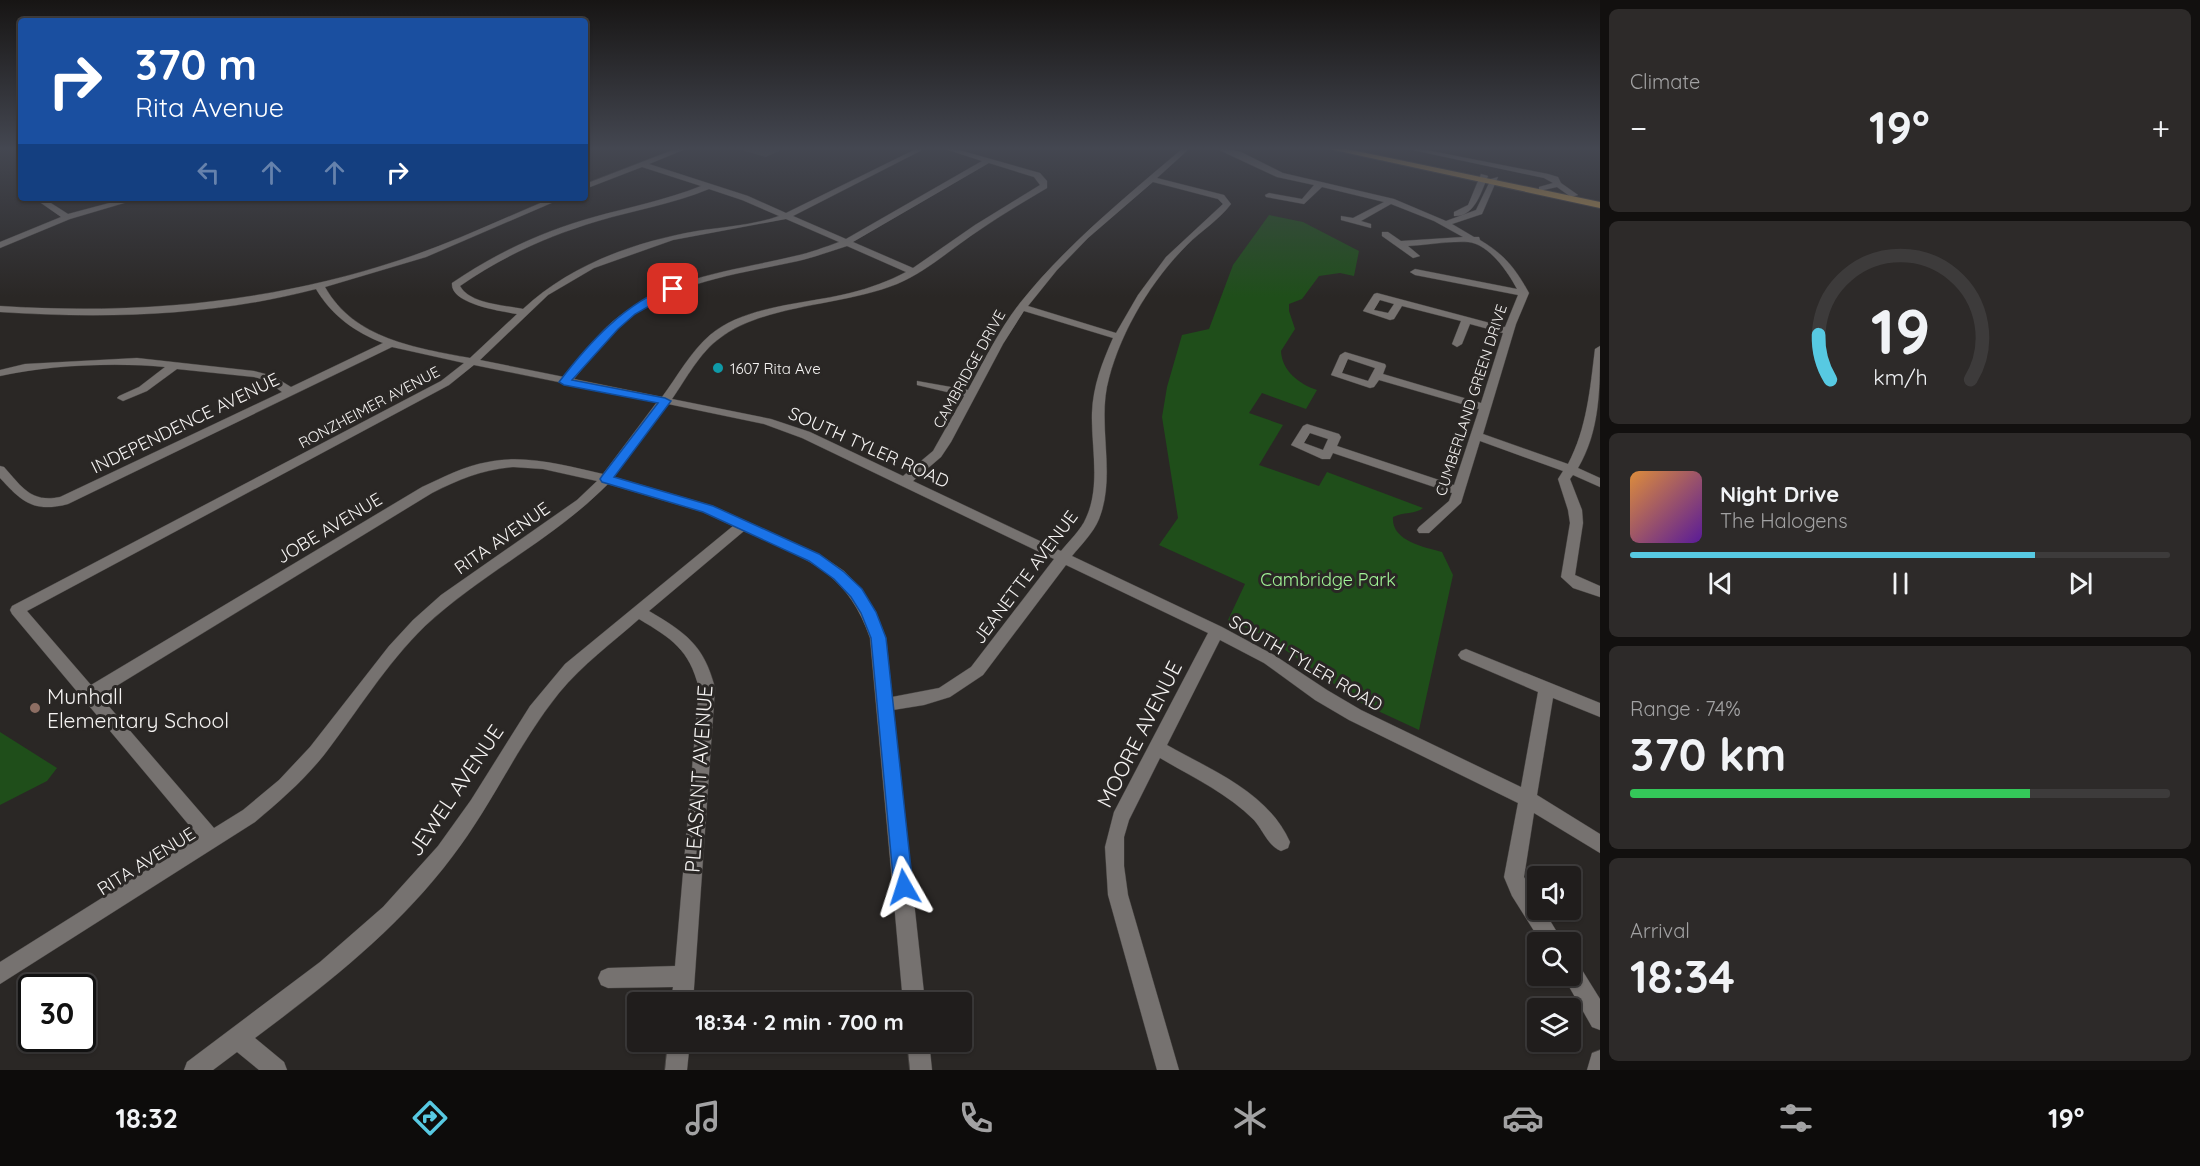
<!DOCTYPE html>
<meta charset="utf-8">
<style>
:root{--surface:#201d1c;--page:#2d2a29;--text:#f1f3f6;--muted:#a2a2a3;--line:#3d3b3b;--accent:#57c9e2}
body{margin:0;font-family:Quicksand,sans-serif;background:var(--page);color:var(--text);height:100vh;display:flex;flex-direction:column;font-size:22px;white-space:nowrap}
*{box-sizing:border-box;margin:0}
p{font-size:20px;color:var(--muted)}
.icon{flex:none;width:33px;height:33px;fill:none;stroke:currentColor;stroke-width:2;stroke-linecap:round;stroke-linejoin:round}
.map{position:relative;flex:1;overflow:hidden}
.details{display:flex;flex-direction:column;gap:9px;padding:9px;background:#12100f;width:600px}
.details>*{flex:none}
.hud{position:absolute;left:18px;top:18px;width:570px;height:183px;border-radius:6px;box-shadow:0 2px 4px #0004,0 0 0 2px var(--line);background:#1a4fa0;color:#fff;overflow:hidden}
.tools{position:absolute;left:1527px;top:866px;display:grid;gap:12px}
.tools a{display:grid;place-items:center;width:54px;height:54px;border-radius:6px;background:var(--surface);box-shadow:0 2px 4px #0004,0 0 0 2px var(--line);font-size:30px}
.speed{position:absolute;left:18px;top:974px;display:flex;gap:12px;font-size:30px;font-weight:700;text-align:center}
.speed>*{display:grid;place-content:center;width:78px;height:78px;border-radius:50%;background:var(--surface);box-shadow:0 2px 4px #0004,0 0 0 2px var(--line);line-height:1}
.speed .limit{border:3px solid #111;border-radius:9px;background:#fff;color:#111}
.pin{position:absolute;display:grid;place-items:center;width:51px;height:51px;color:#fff;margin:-26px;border-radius:12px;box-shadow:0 3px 9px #0006}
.me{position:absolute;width:66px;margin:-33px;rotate:354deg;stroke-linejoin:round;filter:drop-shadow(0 0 4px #0008)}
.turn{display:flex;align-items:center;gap:21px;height:126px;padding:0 18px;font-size:27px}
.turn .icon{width:78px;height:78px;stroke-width:2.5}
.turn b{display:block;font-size:42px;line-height:51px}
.lanes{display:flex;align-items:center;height:57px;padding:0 18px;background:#0003;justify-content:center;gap:30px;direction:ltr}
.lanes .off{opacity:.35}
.big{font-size:45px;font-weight:700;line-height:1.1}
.details .widget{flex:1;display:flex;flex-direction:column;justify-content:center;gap:9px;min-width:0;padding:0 21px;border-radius:9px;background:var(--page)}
.details .dial{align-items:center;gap:0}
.dial svg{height:156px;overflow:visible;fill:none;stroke:var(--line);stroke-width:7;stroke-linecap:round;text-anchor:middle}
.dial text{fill:var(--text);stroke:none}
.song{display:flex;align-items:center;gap:18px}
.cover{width:72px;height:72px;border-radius:9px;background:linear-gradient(135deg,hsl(30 70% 55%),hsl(270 70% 35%))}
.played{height:6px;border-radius:3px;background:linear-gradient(90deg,var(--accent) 75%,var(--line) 75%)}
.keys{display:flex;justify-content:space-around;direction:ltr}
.heat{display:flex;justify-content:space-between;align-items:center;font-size:33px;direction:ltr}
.charge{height:9px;border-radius:4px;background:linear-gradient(90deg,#34c759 74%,var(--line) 0)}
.trip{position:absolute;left:627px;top:992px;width:345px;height:60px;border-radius:6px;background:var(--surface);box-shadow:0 2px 4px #0004,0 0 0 2px var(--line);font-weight:700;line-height:60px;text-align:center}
.tabs{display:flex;height:96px;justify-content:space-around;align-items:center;background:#0d0c0b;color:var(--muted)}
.tabs .icon{width:42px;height:42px}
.tabs .selected{color:var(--accent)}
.tabs b{font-size:27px;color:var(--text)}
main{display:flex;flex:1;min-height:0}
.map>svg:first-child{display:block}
.green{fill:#1f4e1a}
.building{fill:#4d4a48}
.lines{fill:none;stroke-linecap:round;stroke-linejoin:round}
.minor-casing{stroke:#454240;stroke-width:1}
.major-casing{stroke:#454240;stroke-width:2}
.minor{fill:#767270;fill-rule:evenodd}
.major{fill:#bd954e;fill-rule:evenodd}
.route{fill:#1a73e8;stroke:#114b97;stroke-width:1.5}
.culture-dot{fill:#0f9aa8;stroke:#2a2725;stroke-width:2}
.education-dot{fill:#8d6e63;stroke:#2a2725;stroke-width:2}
.labels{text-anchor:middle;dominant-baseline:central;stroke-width:6;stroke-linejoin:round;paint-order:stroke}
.far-poi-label{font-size:15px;fill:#f5f3f2;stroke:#2a2725;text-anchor:start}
.far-street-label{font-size:15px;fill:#f5f3f2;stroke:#2a2725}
.street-label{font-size:18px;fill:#f5f3f2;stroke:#2a2725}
.park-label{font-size:18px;fill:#a0f496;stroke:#2a2725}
.near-poi-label{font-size:21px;fill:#f5f3f2;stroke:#2a2725;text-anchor:start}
.near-street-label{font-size:21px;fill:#f5f3f2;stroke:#2a2725}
</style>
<main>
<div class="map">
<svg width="1600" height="1070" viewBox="0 0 1600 1070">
<rect width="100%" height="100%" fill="#2a2725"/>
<path class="green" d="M1269 215 1303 222 1359 251 1354 276 1340 273 1319 276 1302 299 1289 304V311L1295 329 1281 351C1282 371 1299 384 1317 390L1306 409 1262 393 1249 413 1283 425 1259 465 1319 486 1327 472 1423 508C1416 514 1403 512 1393 517 1391 541 1424 547 1442 552L1453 575 1419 730 1363 704 1265 636 1228 620 1245 584 1159 545 1178 518 1162 417 1167 387 1182 335 1209 329 1233 265Z
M0 732 57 768 47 781 0 805Z"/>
<path class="building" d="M741 148H786L766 157 741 150Z"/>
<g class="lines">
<defs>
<path id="minor" d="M678 148H688L649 164 748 196 786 213 918 148H926L793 216 846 239 982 161 942 148H952L1040 173 1047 181V188C1025 201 1003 214 981 229 953 247 928 271 897 284 843 306 764 304 720 338 700 352 686 379 672 399L771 419 810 432 903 476 933 451 964 396 917 385V381L968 390C984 361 999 330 1020 303 1067 244 1126 197 1183 148H1190L1157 178 1224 195 1231 204C1219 220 1202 230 1187 245 1152 280 1122 329 1109 378 1096 424 1117 474 1099 519 1094 532 1081 545 1072 556L1222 627 1274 655 1327 690 1361 710 1521 787 1538 692 1461 659 1458 655 1461 651 1466 649 1471 651 1600 703V717L1553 698 1537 795 1600 834V853L1534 813 1524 877 1538 900V909H1543L1563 942H1541L1512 896 1504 877 1518 803 1349 720 1315 700 1264 663 1220 640 1167 745C1211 770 1268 792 1290 842L1288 848 1281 851C1268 846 1263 830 1254 820 1227 793 1192 777 1160 758L1129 820 1124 837V866L1128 895 1179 1070H1157L1108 895 1105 847 1114 812 1208 633 1066 565 983 675 950 697 924 705 893 710 925 1002H903L870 638C847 570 804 558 744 531L649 611C686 633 704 645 715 688L693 1002H671L673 987 608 988 601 985 598 978 601 971 608 968 675 966 699 688C689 649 672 639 639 619 612 643 582 665 559 693 518 744 492 805 452 857 398 929 326 985 255 1038L284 1062 287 1070H259L237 1052 213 1070H184L187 1062 320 962 383 907 438 846 471 800 530 706 565 664 733 526 703 512 608 484C554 539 482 573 425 626 386 664 357 712 324 755 304 780 280 801 255 822L0 984V962L199 837 12 614 10 610 12 606 441 381 464 363 392 347 68 504C34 513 22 502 0 478V466L4 467C22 487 31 503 60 497L282 392 265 380 254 377 177 369 147 391 123 401 117 398 119 396 139 387 165 367C117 362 47 365 0 376V370L25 364 137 358 254 371 273 376 291 387 383 343C355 332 332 316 316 289 213 316 106 319 0 312V306C136 315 270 303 400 260 452 243 502 219 552 198H563L426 257 325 287C354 339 416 348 470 358L517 314C501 311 450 304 452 283 496 253 543 231 594 217 630 207 666 200 701 186L642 167 585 189V184ZM989 163 1034 177 1040 185 975 225 913 268 853 242ZM1153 182 1218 199 1223 204 1166 257 1138 295 1116 333 1028 306 1057 270 1088 238ZM709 189 742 200 779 216C754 225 723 227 697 231 634 242 570 265 523 309 504 305 470 304 460 286 503 256 548 236 598 221 635 210 673 204 709 189ZM786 219 839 242C825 247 810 253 795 256 729 272 667 276 612 322 594 338 579 359 564 377L480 360 548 295 594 268 673 240ZM847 246 906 272C889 281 870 288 850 293 807 304 745 305 710 335 691 351 677 377 662 397L574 379C588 362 602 342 619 327 671 281 734 275 798 261 815 257 831 251 847 246ZM1024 311 1113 338C1102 363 1093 386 1092 413 1091 446 1101 486 1086 518 1081 530 1069 541 1061 551L913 481 941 457 951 442 1003 344ZM474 365 657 402 603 474C566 466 526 454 488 462 464 466 444 477 422 487L91 685 27 611 449 385ZM668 404 764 424 802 438 1054 559 971 667 939 688 892 697 886 638 876 612 861 589 844 571 819 554 713 506 614 477ZM513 467 543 469 597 481 577 500 441 595 413 620 389 646 310 747 279 780 243 810 214 828 100 696 432 493C460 479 481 470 513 467Z
M1215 148H1224L1241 152 1283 173 1394 199 1446 221 1476 210 1491 179 1498 177 1482 214 1452 224 1474 237H1479L1480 240C1505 255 1515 268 1529 293L1516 324 1483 434 1568 464C1587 428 1590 389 1595 349L1600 346C1600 388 1600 431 1578 468L1600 478V487L1573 475 1570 479 1582 510 1583 523 1575 575 1600 586V597L1573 588 1561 577 1570 523 1568 510 1558 479 1563 471 1480 441 1461 503 1429 533H1419L1417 530 1419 527 1449 501 1452 493 1333 453 1330 459H1322L1291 445 1303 426 1307 424 1339 434 1341 437 1337 446 1454 485 1479 409 1379 380 1374 387 1370 388 1331 375 1340 355 1345 352 1385 364 1386 366 1383 374 1481 403 1503 333 1470 324 1462 344 1457 347 1452 344 1461 321 1402 306 1394 319 1390 320 1363 311 1374 294 1377 293 1505 327 1518 295 1415 275 1410 272 1415 269 1517 289C1508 272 1489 244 1468 242 1449 241 1427 245 1408 246L1420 256 1413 258 1382 236V232H1388L1401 241 1463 237 1434 221 1391 204 1361 221 1371 224V228L1341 220V216L1353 218 1384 202 1322 187 1304 204 1266 197 1265 195 1269 193 1302 199 1314 185 1277 177ZM1380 300 1394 304 1388 313 1374 310ZM1348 359 1375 368 1368 381 1342 373ZM1310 433 1328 439 1323 450 1304 443Z
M1403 148H1416L1548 174 1558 177 1561 183 1578 195 1571 197 1557 187 1539 191V187L1553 183 1544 178Z
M1481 174 1488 176C1481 192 1475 217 1454 216V212L1468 205Z
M34 198H43L68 214 128 198H141L70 219 0 248V242L61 217Z
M1570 959 1577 962 1600 999V1030L1592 1027 1563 976 1570 975Z
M668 1041H690L687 1070H665Z
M907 1041H929L932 1070H910Z
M1600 1050V1070H1587L1592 1053Z"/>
<path id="major" d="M1325 148H1342L1600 202V208Z"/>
</defs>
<use href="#minor" class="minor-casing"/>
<use href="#major" class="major-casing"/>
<use href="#minor" class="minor"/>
<use href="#major" class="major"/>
</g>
<linearGradient id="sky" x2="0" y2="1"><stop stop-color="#171514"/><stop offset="0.5" stop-color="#444751"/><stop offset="1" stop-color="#444751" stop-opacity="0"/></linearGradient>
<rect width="1600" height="297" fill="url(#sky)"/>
<path class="route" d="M673 286 676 287V291L635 314 618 329 572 380 665 398 671 401 614 477 713 506 819 554 844 572 862 589 876 612 886 638 913 887 910 894 904 897 897 894 894 887 871 638 861 613 851 597 834 579 809 561 703 512 602 482 600 479 602 476 658 403 564 385 559 382C588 344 626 301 673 286Z"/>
<circle class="culture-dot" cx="718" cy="368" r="6"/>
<circle class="education-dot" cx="35" cy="708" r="6"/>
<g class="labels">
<g class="far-poi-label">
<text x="730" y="368">1607 Rita Ave</text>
</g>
<g class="far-street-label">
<text transform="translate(969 369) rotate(-61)">CAMBRIDGE DRIVE</text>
<text transform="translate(1471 400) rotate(-72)">CUMBERLAND GREEN DRIVE</text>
<text transform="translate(369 407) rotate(-28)">RONZHEIMER AVENUE</text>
</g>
<g class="street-label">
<text transform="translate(185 423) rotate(-26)">INDEPENDENCE AVENUE</text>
<text transform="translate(869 447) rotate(24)">SOUTH TYLER ROAD</text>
<text transform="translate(329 528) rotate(-31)">JOBE AVENUE</text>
<text transform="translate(502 538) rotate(-35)">RITA AVENUE</text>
<text transform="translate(1025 577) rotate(-53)">JEANETTE AVENUE</text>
<text transform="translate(1306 663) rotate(30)">SOUTH TYLER ROAD</text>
<text transform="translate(146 861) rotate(-32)">RITA AVENUE</text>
</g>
<g class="park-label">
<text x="1328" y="579">Cambridge Park</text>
</g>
<g class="near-poi-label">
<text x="47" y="696">Munhall<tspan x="47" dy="24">Elementary School</tspan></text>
</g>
<g class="near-street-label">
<text transform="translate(1139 734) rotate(-63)">MOORE AVENUE</text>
<text transform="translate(698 779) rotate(-86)">PLEASANT AVENUE</text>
<text transform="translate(455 790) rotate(-56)">JEWEL AVENUE</text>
</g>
</g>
</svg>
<div class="tools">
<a><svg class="icon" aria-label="sound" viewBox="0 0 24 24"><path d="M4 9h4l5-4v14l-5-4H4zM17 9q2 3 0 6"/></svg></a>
<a><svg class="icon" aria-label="search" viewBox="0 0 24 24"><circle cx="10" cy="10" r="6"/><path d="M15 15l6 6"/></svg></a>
<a><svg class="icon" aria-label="layers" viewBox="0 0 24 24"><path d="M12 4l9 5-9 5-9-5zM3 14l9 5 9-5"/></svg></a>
</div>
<div class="speed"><div class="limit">30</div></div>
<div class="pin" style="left:673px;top:289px;background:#d93025"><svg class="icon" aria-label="arrive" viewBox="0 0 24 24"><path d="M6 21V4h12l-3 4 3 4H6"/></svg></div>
<svg class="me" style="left:904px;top:887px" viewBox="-20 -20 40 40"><path d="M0-17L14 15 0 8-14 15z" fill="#1a73e8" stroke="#fff" stroke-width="4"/></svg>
<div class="trip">18:34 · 2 min · 700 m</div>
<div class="hud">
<div class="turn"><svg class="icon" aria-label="right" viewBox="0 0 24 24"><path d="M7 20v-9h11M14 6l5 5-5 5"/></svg><div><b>370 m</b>Rita Avenue</div></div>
<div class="lanes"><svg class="icon off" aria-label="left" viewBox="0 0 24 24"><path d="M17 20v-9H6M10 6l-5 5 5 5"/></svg><svg class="icon off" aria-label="ahead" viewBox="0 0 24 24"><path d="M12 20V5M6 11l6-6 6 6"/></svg><svg class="icon off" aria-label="ahead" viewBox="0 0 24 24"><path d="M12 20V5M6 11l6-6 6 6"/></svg><svg class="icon" aria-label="right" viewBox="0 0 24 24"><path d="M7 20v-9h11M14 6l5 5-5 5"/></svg></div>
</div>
</div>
<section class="details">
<div class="widget"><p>Climate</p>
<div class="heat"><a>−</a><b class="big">19°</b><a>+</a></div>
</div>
<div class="widget dial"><svg viewBox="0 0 100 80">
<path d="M14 69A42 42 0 1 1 86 69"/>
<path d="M14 69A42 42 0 0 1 8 46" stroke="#57c9e2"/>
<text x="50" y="56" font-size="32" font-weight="700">19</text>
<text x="50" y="72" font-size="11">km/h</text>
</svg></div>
<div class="widget">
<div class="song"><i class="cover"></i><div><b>Night Drive</b><p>The Halogens</p></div></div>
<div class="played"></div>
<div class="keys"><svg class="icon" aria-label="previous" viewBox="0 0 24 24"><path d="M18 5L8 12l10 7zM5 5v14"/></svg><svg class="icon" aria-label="pause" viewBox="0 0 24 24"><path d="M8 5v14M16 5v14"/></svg><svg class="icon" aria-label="next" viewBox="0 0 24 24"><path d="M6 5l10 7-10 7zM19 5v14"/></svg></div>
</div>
<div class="widget"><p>Range · 74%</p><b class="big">370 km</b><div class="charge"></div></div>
<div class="widget"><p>Arrival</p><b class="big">18:34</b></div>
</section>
</main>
<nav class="tabs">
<b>18:32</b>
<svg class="icon selected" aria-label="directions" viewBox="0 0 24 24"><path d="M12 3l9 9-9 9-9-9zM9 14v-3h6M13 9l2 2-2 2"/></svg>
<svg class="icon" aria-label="music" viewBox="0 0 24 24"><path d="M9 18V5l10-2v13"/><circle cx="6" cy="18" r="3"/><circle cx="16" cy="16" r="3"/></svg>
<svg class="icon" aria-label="phone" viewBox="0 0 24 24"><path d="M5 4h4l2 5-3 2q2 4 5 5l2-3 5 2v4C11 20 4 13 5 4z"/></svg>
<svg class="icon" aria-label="climate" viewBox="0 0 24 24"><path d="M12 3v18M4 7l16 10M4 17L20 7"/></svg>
<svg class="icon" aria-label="car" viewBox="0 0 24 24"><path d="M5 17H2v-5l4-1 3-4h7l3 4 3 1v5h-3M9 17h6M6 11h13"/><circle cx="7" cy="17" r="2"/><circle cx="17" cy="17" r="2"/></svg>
<svg class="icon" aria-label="filters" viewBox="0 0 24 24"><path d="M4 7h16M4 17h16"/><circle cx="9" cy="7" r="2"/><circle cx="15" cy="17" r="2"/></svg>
<b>19°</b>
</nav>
